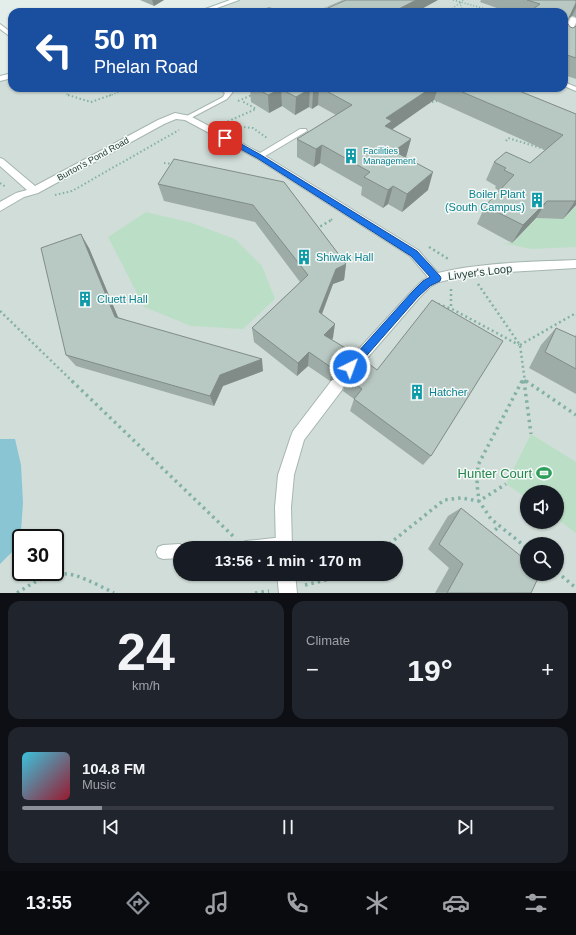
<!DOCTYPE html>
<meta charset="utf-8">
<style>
:root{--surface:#171b24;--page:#20242c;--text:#f1f3f6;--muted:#9ea1a6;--line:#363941;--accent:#8c9099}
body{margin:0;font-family:Arial,sans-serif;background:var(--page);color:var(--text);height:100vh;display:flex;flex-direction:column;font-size:15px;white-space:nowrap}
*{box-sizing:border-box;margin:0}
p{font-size:13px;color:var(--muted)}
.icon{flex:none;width:22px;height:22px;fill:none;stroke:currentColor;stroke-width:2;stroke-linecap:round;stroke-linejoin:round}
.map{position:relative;height:593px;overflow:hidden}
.details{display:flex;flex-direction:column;gap:8px;padding:8px;background:#0d0f14;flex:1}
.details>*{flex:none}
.banner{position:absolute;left:8px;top:8px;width:560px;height:84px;border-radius:12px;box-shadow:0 1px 3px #0004;background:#1a4fa0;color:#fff;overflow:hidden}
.fabs{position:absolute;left:520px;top:485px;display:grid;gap:8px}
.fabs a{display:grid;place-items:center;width:44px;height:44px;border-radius:50%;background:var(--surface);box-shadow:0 1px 3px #0004;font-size:20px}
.speed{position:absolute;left:12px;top:529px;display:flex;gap:8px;font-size:20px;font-weight:700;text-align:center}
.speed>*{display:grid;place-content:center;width:52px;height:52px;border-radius:50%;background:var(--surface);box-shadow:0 1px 3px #0004;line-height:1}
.speed .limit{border:2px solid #111;border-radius:6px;background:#fff;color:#111}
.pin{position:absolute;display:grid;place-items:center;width:34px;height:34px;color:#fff;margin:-17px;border-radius:8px;box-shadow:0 2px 6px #0006}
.me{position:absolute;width:44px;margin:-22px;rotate:42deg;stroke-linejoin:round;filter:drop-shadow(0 0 3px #0008)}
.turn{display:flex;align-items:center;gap:14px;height:84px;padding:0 20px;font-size:18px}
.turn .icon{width:52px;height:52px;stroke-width:2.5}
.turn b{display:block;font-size:28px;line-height:34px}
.big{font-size:30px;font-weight:700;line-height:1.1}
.details .tile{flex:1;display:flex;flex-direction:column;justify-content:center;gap:6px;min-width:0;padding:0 14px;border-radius:12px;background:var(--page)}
.details .dial{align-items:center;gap:0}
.dial b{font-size:52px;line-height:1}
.song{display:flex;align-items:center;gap:12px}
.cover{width:48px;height:48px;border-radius:6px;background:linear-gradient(135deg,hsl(190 70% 55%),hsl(350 70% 35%))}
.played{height:4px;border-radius:2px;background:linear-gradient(90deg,var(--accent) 15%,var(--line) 15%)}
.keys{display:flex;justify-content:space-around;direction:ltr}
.heat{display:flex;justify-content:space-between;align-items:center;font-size:22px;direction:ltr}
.details .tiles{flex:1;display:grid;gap:8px;grid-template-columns:1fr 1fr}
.tile:last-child{grid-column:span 2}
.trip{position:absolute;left:173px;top:541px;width:230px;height:40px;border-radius:20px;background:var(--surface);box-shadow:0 1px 3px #0004;font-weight:700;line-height:40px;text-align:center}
.menu{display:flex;height:64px;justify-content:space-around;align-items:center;background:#090b0e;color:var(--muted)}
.menu .icon{width:28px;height:28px}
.menu .current{color:var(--accent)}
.menu b{font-size:18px;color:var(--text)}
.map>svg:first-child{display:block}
.built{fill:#d1ddd8;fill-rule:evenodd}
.green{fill:#bbdfc6}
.water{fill:#8ac5d3}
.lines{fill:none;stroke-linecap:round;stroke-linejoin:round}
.lane-casing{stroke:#a5b5b0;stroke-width:2}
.street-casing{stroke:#a5b5b0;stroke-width:2}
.secondary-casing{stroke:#a1b9b2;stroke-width:2}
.path-far3{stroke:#83b1a5;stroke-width:1.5;stroke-dasharray:1 2;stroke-linecap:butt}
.path-far2{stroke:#83b1a5;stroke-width:2;stroke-dasharray:1.5 2.5;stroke-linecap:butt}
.path-far1{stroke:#83b1a5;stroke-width:2.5;stroke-dasharray:2 3;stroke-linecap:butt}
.path{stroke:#83b1a5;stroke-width:3.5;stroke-dasharray:2.5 4;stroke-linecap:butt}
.lane{fill:#fff;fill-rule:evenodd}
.street{fill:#fff;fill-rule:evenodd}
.secondary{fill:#fff;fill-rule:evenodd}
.street-bridge-casing{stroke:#a5b5b0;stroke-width:8;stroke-linecap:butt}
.street-bridge{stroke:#fff;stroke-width:7}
.wall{fill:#9eaca7}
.shaded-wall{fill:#818c88}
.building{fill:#b8c8c2;stroke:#818c88}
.route{fill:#1a73e8;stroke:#114b97}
.labels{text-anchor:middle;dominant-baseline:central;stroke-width:3;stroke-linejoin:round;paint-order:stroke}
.far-culture-label{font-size:9px;fill:#0d838f;stroke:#f4f9f7;text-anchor:start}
.far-street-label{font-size:9px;fill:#223f38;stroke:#f4f9f7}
.culture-label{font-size:11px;fill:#0d838f;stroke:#f4f9f7;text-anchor:start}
.street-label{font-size:11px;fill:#223f38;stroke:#f4f9f7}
.near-leisure-label{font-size:13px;fill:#27864d;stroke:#f4f9f7;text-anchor:end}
</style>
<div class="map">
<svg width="576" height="593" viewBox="0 0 576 593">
<rect width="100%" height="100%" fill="#e3ede9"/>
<path class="built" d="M236 0H576V593H0V79L12 75V88H564V12H200ZM527 492H557V522H527ZM21 538H55V572H21ZM527 544H557V574H527ZM180 548H396V574H180Z"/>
<path class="green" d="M576 206V247L532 249 502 243H512L536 218 563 219Z
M146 212 192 223 235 239 262 266 275 299 243 329 191 326 144 307 108 237Z
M531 434 576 462V533L557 519V492H527V498L506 484Z"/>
<path class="water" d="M0 439H15L21 465 23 503 20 544 0 564Z"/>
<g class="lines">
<defs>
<path id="lane" d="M345 0H352L325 12H318Z
M269 8 277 11 278 12H260Z
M564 82 576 87V91L564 86Z
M218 88 228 89 236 88 227 99 189 119H185V117L223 97 225 93Z
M300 129H306L307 131 262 158H256L255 156Z
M284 537 289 539 291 544 289 548H239L241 543 246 541Z
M180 544 186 548H180V558L163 559 158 557 156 552 158 547 163 545Z"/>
<path id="street" d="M0 24 12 33V38L0 29Z
M175 113 190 116 262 154 418 250 438 273C483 262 530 262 576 260V268L493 273 452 279 439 282 430 287 419 298 356 371 351 373 346 371 344 367 346 363 411 292 422 281 428 277 410 256 256 158 185 120 176 119 164 124 38 193 24 197 0 211V202L16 193 27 190 0 166V158L3 159 35 186 158 120Z
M337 379 342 380 344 385 342 390 304 440 294 475 291 507 292 548H276L275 507 278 475 291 436 293 431 332 380Z
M277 574H295L297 593H279Z"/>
<path id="secondary" d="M230 0H239L206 12H197Z
M12 73V78L0 81V76Z"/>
</defs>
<use href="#lane" class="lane-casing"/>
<use href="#street" class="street-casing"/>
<use href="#secondary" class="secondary-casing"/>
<path class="path-far3" d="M453 0 497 12
M463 0 460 3 463 12
M447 12 460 3
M66 88V93L69 96
M166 88 171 91
M109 96 129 88
M250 96 253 94"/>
<path class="path-far2" d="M68 95 91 102 111 95
M238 101 252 95
M428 103 437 101
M224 123 256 109 242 101
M232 126 253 128 267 138
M506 141 508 138 544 149
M164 163 173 164
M0 183 6 187
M55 195 72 191 179 130
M331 220 334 218"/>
<path class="path-far1" d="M316 229 333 219
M429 247 450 260
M478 284 520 345 525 382
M451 289V309
M438 304 452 309 519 345
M0 311 73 382
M520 345 576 313
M522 382 523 379 527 382"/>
<path class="path" d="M72 381 235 538
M522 381 478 465 477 484 479 501 491 519 527 548
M524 381 531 434
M526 381 576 415
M490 534 500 526
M384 548 444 500 461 498 479 501 506 484
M557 572 576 588
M305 585 352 574
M17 593C61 564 70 571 114 593
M255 593 269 591"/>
<use href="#lane" class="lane"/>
<use href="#street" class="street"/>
<use href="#secondary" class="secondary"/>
<defs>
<path id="street-bridge" d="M564 40 573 21"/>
</defs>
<use href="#street-bridge" class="street-bridge-casing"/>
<use href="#street-bridge" class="street-bridge"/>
</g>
<path class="wall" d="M140 0H164L154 6Z
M437 0 416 12H328V8Z
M481 0H576V18L575 17 572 16 568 19 567 22 570 27 573 28 576 26V79L564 75V12H508L480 2Z
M250 88H512L576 114V205L563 219 536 218 512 243 477 224 485 206 499 191 495 188 496 186 486 180 494 162 530 163 545 150 434 100 392 129 411 139 406 157 428 190 402 212 388 204 383 208 361 195 362 187 320 163 314 167 297 157V139L336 115 318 105 312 109 309 107 295 115 282 106 269 113 251 102Z
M284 182 346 264 344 280 333 284 322 314 333 338 332 339 346 355 349 359 431 456 423 465 350 411 354 399 343 391 345 384 342 379 337 378 330 381 308 366 297 376 254 342 252 328 300 282 255 222 164 201 158 184Z
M89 248 118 317 263 371 223 386 214 406 76 366 66 355Z
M556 328 575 337 576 334V394L529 368 541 345Z
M461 508 531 593H435L449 568 428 549 448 516Z"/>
<path class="shaded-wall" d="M152 0H164L154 6Z
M416 0H438L416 12H395V11Z
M576 3V8L572 16 568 19Z
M318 88H319L318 105 312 109 313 91Z
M431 88H438L434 100 390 131 381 144 386 118Z
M281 89 282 106 269 113 268 95Z
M310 89 309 107 295 115 296 97Z
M411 139 406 157 390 169 394 151Z
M322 145 320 163 314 167 316 149Z
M433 172 428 190 402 212 407 194Z
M393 186 388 204 383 208 388 190Z
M576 200V205L563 219 575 201Z
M547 201 536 218 512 243 523 225Z
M81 234 89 248 123 329 115 317Z
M346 264 344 280 333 284 317 327 319 312 336 269Z
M335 324 333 338 322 349 324 335Z
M309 352 308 366 297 376 298 363Z
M262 359 263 371 223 386 214 406 210 396 220 375Z
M339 364 337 378 330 381 332 368Z"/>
<path class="building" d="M346 0H416L395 11 393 10 390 12H339L328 8Z
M527 0H576V3L567 22 570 27 573 28 576 26V58L564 54V12H529L540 4Z
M256 88H318L313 91 310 89 296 97 281 89 268 95Z
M321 88H431L386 118 392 121 385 126 411 139 394 151 433 172 407 194 393 186 388 190 364 177 370 172 322 145 316 149 297 139 352 105Z
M453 88H512L576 114V200L575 201H547L523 225 485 206 514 175 504 170 506 168 494 162 506 152 530 163 563 135Z
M174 159 284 182 346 264 336 269 319 312 335 324 324 335 347 349 346 354 349 359 355 361 361 358 377 370 432 300 503 341 431 456 354 399 362 389 347 378 349 371 345 365 339 364 332 368 309 352 298 363 252 328 308 275 253 205 158 184Z
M81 234 115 317 262 359 220 375 210 396 66 355 41 248Z
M556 328 576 337V369L545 352Z
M461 508 527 561V574H540L531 593H447L463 564 439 544Z"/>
<path class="route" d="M222 136H227L261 155 417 251 440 276 441 278 440 281 430 286 418 297 354 370 350 372 347 370 345 367 347 364 412 292 423 281 430 277 411 256 257 158 222 139Z"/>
<defs>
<symbol id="building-bare" viewBox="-9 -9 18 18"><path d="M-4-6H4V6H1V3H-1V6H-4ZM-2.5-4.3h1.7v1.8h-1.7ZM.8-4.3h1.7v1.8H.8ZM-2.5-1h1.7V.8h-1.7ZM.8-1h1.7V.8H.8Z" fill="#0f9aa8" stroke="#f4f9f7" stroke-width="2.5" paint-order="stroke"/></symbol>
<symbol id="stadium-bare" viewBox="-9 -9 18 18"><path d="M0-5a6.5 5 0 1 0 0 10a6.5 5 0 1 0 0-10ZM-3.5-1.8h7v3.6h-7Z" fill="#2e9e5b" stroke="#f4f9f7" stroke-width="2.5" paint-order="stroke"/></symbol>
</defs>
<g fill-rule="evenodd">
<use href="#building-bare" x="340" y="145" width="22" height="22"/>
<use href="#building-bare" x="526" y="189" width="22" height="22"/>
<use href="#building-bare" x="293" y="246" width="22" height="22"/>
<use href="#building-bare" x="74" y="288" width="22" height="22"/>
<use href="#building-bare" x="406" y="381" width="22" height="22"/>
<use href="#stadium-bare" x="533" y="462" width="22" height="22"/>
</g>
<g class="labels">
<g class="far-culture-label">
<text x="363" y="151">Facilities<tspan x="363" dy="10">Management</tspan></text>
</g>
<g class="far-street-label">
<text transform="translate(93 159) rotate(-29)">Burton's Pond Road</text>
</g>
<g class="culture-label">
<text x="525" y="194" text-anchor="end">Boiler Plant<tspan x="525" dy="13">(South Campus)</tspan></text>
<text x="316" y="257">Shiwak Hall</text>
<text x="97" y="299">Cluett Hall</text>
<text x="429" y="392">Hatcher</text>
</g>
<g class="street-label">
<text transform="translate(480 272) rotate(-7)">Livyer's Loop</text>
</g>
<g class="near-leisure-label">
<text x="532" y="473">Hunter Court</text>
</g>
</g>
</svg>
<div class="fabs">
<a><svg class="icon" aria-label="sound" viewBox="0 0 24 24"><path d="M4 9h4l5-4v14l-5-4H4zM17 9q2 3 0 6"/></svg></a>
<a><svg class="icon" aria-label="search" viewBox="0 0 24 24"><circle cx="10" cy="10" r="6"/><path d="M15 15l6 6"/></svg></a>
</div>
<div class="speed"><div class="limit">30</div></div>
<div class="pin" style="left:225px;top:138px;background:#d93025"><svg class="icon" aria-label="arrive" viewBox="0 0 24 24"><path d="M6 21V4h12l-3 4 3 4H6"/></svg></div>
<svg class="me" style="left:350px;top:367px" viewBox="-20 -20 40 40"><circle r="17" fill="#1a73e8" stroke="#fff" stroke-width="3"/><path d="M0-11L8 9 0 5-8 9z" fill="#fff"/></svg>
<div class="trip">13:56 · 1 min · 170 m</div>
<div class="banner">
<div class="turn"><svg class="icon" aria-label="left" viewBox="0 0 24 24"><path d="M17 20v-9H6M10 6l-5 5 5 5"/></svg><div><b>50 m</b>Phelan Road</div></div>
</div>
</div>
<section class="details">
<div class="tiles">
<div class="tile dial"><b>24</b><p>km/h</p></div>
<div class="tile"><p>Climate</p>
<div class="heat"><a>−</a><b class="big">19°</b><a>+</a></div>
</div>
<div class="tile">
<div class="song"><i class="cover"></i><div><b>104.8 FM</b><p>Music</p></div></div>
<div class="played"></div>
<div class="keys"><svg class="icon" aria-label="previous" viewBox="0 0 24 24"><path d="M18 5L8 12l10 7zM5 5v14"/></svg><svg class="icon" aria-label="pause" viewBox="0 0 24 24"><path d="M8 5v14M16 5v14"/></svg><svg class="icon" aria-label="next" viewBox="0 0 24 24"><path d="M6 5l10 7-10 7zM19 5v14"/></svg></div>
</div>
</div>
</section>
<nav class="menu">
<b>13:55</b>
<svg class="icon current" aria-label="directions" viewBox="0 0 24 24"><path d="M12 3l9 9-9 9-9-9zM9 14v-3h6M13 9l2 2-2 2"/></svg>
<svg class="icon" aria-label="music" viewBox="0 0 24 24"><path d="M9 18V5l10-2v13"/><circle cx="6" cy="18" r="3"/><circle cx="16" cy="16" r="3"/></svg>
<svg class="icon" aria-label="phone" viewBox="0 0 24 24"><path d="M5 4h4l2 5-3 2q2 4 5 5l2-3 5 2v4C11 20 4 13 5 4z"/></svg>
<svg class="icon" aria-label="climate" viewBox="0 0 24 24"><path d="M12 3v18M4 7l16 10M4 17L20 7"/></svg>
<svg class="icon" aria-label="car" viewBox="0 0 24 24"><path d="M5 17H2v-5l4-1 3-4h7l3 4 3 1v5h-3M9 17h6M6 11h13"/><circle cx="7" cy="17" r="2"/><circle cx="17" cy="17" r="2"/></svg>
<svg class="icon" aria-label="filters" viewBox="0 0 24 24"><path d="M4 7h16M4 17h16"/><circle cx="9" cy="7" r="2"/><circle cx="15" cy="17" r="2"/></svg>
</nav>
